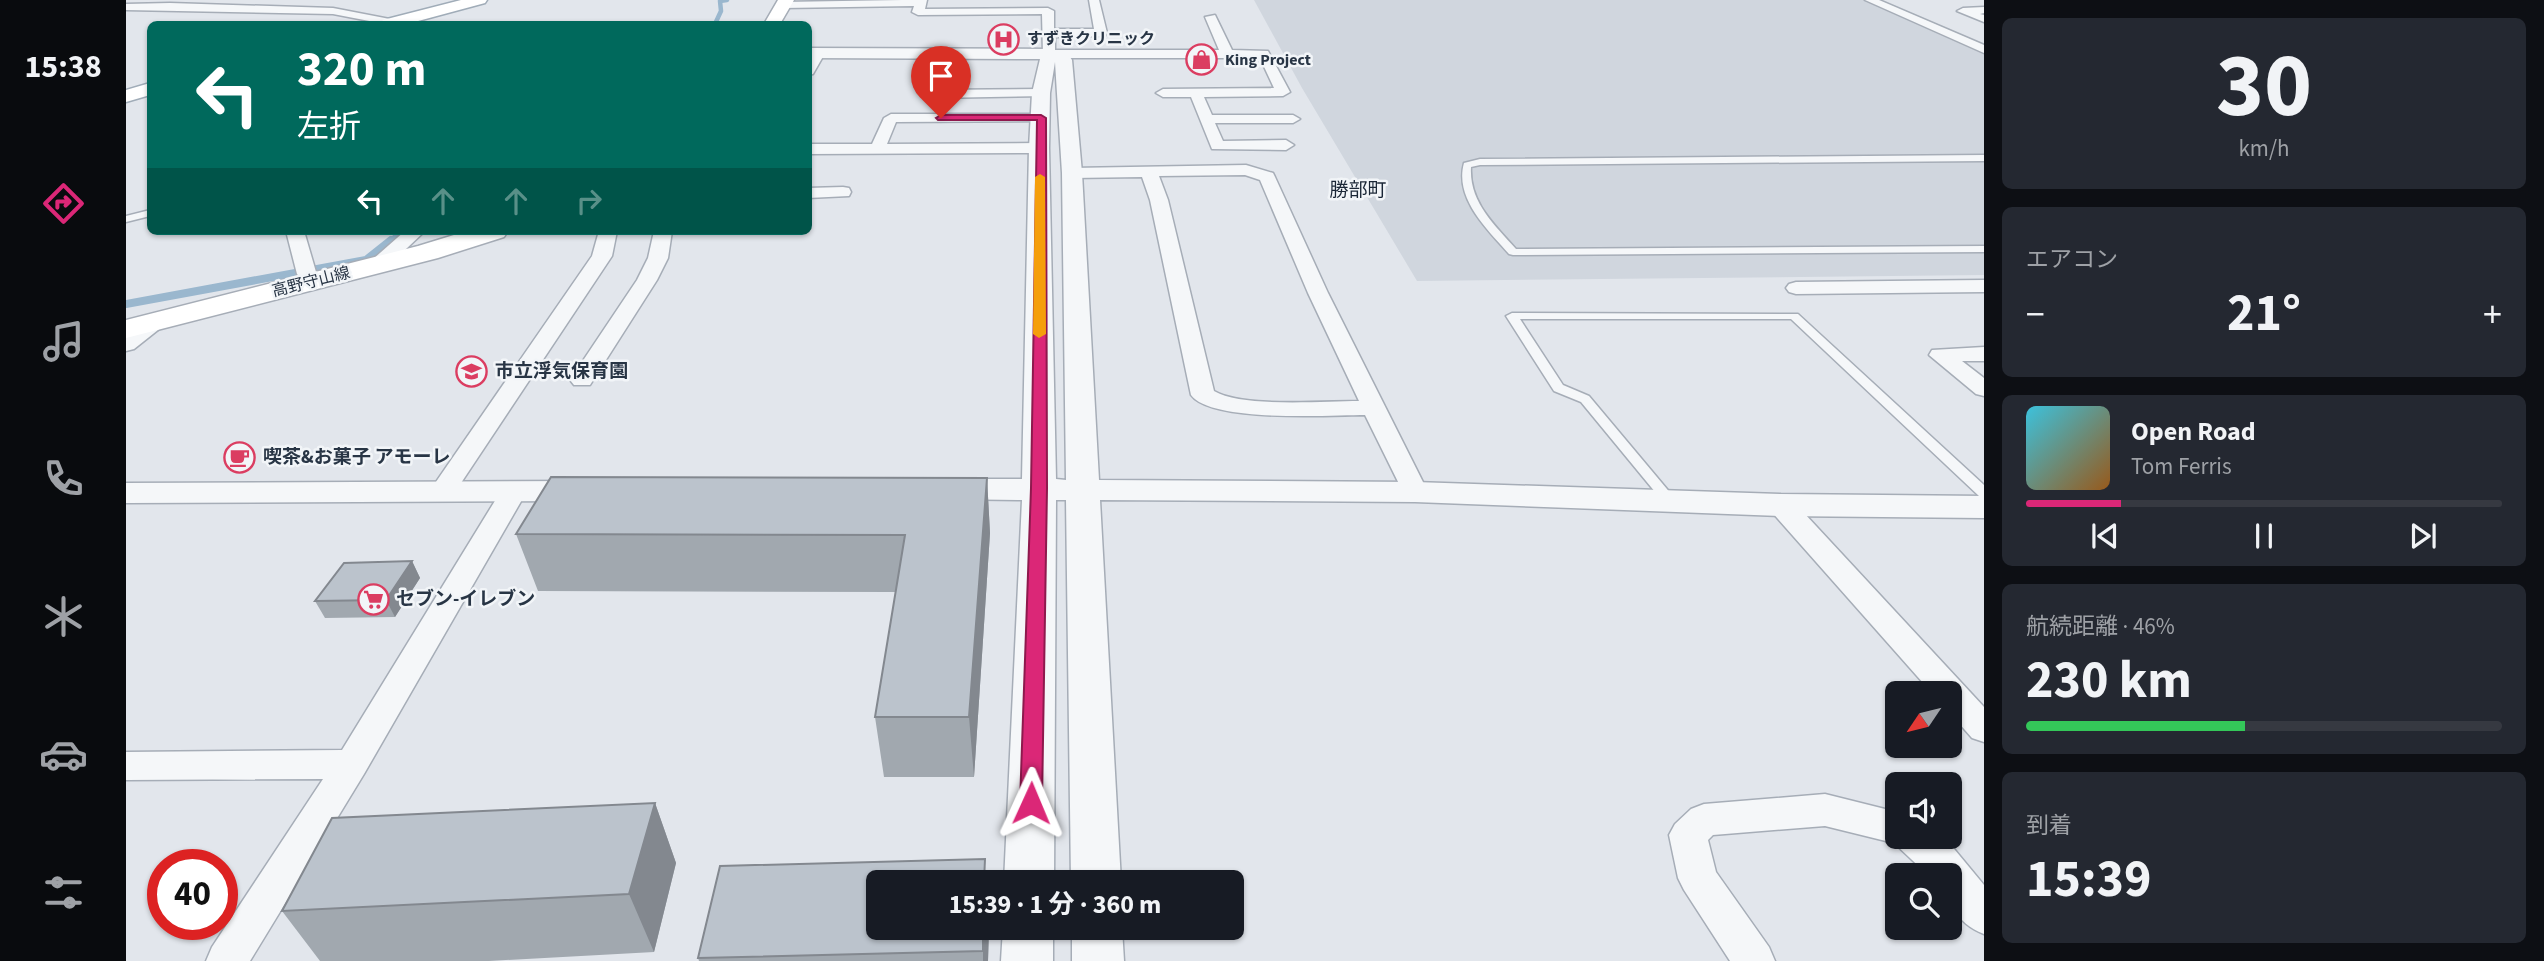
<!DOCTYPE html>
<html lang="ja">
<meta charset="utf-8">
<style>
:root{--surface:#171b24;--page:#242831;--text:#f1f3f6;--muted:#9ea1a6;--line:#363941;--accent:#db2777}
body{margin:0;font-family:"Source Sans 3","Noto Sans JP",sans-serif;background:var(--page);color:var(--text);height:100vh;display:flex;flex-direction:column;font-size:26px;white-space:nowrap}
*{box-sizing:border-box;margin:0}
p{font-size:23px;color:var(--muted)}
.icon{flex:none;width:38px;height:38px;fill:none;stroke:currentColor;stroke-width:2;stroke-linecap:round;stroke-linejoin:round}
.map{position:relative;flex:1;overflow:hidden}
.details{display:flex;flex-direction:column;gap:18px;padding:18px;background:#0d0f14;width:560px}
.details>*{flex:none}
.hud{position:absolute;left:21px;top:21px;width:665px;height:214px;border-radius:10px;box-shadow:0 2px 5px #0004;background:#00695c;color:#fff;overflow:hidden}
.needle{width:46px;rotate:235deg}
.buttons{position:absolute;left:1759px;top:681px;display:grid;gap:14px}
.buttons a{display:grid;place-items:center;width:77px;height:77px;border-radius:10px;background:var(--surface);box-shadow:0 2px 5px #0004;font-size:35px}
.speed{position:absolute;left:21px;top:849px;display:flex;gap:14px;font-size:35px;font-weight:700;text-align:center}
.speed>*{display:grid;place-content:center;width:91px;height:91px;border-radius:50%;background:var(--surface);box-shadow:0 2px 5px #0004;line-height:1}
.speed .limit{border:10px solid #d22;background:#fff;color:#111}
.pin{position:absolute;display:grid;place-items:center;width:60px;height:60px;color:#fff;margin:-72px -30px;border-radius:50% 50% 50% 0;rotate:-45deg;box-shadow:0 0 7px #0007}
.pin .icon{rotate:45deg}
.me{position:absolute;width:77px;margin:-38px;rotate:1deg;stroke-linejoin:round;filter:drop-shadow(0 0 5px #0008)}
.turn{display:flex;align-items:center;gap:24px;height:147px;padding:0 35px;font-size:32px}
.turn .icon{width:91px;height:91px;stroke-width:2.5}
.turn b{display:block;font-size:49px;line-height:60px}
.lanes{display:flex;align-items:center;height:66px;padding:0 35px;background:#0003;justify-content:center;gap:35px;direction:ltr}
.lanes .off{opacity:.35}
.big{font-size:52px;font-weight:700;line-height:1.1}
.details .card{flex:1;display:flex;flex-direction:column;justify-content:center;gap:10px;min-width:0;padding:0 24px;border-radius:10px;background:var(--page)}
.details .dial{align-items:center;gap:0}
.dial b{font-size:91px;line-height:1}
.song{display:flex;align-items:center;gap:21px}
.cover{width:84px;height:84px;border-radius:10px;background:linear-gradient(135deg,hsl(190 70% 55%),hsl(30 70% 35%))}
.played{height:7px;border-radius:4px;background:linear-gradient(90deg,var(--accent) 20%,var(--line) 20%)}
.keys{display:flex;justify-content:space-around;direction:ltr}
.heat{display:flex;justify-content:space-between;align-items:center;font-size:38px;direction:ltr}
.charge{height:10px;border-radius:5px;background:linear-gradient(90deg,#34c759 46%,var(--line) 0)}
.trip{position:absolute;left:740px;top:870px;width:378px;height:70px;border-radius:10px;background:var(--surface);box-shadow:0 2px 5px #0004;font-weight:700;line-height:70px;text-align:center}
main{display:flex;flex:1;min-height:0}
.tab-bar{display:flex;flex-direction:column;width:126px;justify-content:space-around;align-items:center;background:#090b0e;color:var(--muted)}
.tab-bar .icon{width:49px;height:49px}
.tab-bar .on{color:var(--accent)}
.tab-bar b{font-size:32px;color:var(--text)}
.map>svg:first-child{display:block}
.built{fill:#d0d6de}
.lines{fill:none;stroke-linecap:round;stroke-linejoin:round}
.stream-far2{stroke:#9ab7ce;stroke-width:4.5}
.stream-far1{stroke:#9ab7ce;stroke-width:6}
.stream{stroke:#9ab7ce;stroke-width:8}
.service-casing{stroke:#a6adb7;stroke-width:3}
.minor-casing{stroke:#a6adb7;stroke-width:3}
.tertiary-casing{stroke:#a6adb7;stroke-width:3}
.secondary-casing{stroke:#a6adb7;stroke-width:3}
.primary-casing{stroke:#a0acb8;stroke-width:3}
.service{fill:#f5f7f9;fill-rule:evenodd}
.minor{fill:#f5f7f9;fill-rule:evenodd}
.tertiary{fill:#f5f7f9;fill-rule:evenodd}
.secondary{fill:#fff;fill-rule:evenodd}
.primary{fill:#fff;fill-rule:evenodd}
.wall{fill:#a1a8af}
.shaded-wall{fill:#83888f}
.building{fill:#bbc3cc;stroke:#83888f;stroke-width:2}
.route{fill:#db2777;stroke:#8e194d;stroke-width:2}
.slow{fill:#f59e0b}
.labels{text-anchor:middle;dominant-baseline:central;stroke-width:5;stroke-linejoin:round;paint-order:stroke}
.far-poi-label{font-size:16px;font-weight:bold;fill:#283545;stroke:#f2f5f8;text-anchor:start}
.far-street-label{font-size:16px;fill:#283545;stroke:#f2f5f8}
.far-quarter-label{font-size:19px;fill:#1a2636;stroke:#f2f5f8}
.poi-label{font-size:19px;font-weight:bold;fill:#283545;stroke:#f2f5f8;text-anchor:start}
</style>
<main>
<nav class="tab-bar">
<b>15:38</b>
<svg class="icon on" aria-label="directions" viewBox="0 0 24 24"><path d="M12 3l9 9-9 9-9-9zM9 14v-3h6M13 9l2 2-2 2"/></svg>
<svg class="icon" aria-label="music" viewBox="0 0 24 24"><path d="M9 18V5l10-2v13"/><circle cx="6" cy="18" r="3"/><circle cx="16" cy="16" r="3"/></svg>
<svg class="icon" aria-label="phone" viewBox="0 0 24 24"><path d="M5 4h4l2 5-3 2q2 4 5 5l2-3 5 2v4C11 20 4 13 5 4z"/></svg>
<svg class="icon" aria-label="climate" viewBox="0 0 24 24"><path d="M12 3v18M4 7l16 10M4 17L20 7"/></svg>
<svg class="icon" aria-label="car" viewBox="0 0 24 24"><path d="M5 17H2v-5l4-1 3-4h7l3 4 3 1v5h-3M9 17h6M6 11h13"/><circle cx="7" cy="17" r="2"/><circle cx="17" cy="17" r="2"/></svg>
<svg class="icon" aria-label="filters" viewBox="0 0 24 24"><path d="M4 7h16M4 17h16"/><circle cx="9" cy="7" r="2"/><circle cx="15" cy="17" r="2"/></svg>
</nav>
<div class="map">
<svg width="1858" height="961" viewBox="0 0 1858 961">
<rect width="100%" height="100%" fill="#e2e6ec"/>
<path class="built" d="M1128 0H1744L1858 49V275L1291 281 1176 88Z"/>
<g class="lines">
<path class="stream-far2" d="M589 24 595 11 594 1 601 0"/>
<path class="stream-far1" d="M263 242 277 231"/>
<path class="stream" d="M0 304 240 260 265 240"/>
<defs>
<path id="service" d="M1858 155V161L1354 165 1345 167C1343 202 1368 224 1390 249L1858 246V252L1387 255 1383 254C1362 230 1328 199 1338 163L1354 159Z
M24 210V216L0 222V216Z
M1386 313 1672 314 1858 485V497L1853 496 1665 319H1394L1437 385 1463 396 1551 501 1544 505 1539 504 1455 402 1428 391 1380 316Z"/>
<path id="minor" d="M776 0H801L799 9 922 8 928 11V29H968L963 0H973L981 33 979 36 929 37V50H1093L1079 17 1089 15 1106 50 1142 51 1164 92 1157 96 1078 97 1086 115H1167L1174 119 1167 123H1089L1097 141 1160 140 1168 145 1160 150 1086 149 1065 97H1037L1030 93 1037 89 1148 88 1134 58H923L917 54 916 14 792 15 786 12 788 6 657 8 652 5 657 2Z
M1739 0H1753L1858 45V53Z
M44 3 207 8 269 20 275 23 259 24 207 14 0 10V4Z
M1858 7V13L1854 14 1858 15V22L1831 11 1837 8Z
M693 49 699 53 687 74 682 75V60L689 50Z
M915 89 920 90V96L808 98 801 94 808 90Z
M765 114H915L922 118 920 121 770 122 761 144 913 143 921 148 913 153 682 154V144H746L758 118Z
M1120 165 1147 173 1149 177 1202 293 1302 492 1298 498 1289 500 1280 498 1239 415C1205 415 1085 423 1065 395L1024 200 1016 177 946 178 938 173 946 168ZM1119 175 1134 180 1182 293 1233 401C1198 401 1117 408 1088 391L1042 200 1033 176Z
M717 187 723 188 725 192 723 196 682 198V188Z
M160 231H178L190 272 198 281 195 285H181L171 274Z
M279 231H299L260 268H246L243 264 246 260Z
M473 231H491L486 256 325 498 316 500 307 498 303 492 466 256Z
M528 231H546L542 258 531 280 464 385H448L444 380 511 280 522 258Z
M1858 280V292L1670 294 1663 292 1660 288 1663 284 1670 282Z
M30 316 37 318 41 322 37 326 8 349 0 351V334L23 318Z
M1858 347V361H1836L1858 378V396L1850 394 1803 355 1806 350Z
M388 483 397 485 401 491 238 774 124 961H80L86 947 197 779 0 780V752L216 750 375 491 379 485Z
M1655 497 1665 499 1858 707V742L1846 738 1824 713V693H1806L1645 511 1641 505 1645 499Z
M1699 794 1771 812V836H1813L1824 844 1858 885V934C1828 922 1824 904 1824 875H1802L1768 843 1699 826 1587 835 1582 840 1590 872 1643 947 1649 961H1604L1558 890 1552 878 1543 835 1549 824 1565 809 1578 804Z"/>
<path id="tertiary" d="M682 48 923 49 944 57 946 60 956 173 973 480 1289 482 1655 494 1858 496V518L1655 516 1289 502 974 500 995 882H945L940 500H930L928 882H878L896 500 818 499 806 496 801 489 806 482 818 479H896L903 148 906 93 914 59 682 58ZM929 62 936 173 940 480 930 479 923 148 924 93Z
M459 481 471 484 476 491 471 498 459 501 0 503V483Z
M877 928H927V961H875Z
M946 928H996L998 961H946Z"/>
<path id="secondary" d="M652 0H668L654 24H638Z
M341 231H382L378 237 312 258 0 338V320L292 246Z"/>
<path id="primary" d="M335 0H361L359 3 281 24H254L257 20Z
M24 83V95L0 102V90Z"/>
</defs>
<use href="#service" class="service-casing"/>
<use href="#minor" class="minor-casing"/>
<use href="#tertiary" class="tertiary-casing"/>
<use href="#secondary" class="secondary-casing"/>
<use href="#primary" class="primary-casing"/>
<use href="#service" class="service"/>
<use href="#minor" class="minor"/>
<use href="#tertiary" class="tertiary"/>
<use href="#secondary" class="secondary"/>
<use href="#primary" class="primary"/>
</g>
<path class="wall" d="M861 478 864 533 848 777H758L749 717 770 592 412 591 390 534Z
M286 561 294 578 269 617 199 618 189 601Z
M529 803 550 863 528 952 363 961H194L156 911Z
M863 928 862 961H573L572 958Z"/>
<path class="shaded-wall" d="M861 478 864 533 848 777 843 717Z
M286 561 294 578 269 617 260 600Z
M529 803 550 863 528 952 503 894Z
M857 928H863L862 961H857Z"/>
<path class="building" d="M425 477 861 478 843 717H749L779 535 390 534Z
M286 561 260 600 189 601 218 563Z
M529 803 503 894 156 911 206 818Z
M859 859 858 882H752V928H857V951L572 958 594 866Z"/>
<path class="route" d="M815 115H915L920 118 921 488 916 803 913 810 905 813 897 810 894 803 905 488 911 120H812L810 118Z"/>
<path class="slow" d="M914 174 919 177 920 334 913 338 907 334 909 177Z"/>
<defs>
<symbol id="hospital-ring" viewBox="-11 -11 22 22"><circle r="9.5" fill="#f2f5f8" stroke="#db3d61" stroke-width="1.5"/><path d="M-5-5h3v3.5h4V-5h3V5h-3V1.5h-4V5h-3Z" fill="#db3d61"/></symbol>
<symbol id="shop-ring" viewBox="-11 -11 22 22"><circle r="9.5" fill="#f2f5f8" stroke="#db3d61" stroke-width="1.5"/><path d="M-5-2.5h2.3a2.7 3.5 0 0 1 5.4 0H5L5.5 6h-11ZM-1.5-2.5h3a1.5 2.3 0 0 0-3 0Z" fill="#db3d61"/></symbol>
<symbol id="school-ring" viewBox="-11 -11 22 22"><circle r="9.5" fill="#f2f5f8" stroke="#db3d61" stroke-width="1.5"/><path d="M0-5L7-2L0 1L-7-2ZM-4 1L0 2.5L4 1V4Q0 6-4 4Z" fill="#db3d61"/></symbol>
<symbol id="cafe-ring" viewBox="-11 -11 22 22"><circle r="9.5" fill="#f2f5f8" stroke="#db3d61" stroke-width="1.5"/><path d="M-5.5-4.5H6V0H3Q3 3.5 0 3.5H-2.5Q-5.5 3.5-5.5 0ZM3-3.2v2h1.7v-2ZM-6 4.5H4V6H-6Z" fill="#db3d61"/></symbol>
<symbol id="supermarket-ring" viewBox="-11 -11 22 22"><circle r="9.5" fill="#f2f5f8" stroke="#db3d61" stroke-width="1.5"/><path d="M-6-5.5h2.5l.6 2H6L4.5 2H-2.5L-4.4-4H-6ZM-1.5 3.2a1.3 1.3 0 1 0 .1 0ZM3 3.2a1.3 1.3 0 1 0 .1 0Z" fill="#db3d61"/></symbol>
</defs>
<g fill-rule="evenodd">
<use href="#hospital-ring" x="860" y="22" width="35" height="35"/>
<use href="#shop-ring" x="1058" y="42" width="35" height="35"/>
<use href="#school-ring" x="328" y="354" width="35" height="35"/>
<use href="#cafe-ring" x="96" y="440" width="35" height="35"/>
<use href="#supermarket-ring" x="230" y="582" width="35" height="35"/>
</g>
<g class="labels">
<g class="far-poi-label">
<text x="901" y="39">すずきクリニック</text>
<text x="1099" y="60">King Project</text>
</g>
<g class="far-street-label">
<text transform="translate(185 282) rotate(-14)">高野守山線</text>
</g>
<g class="far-quarter-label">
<text x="1232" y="190">勝部町</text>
</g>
<g class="poi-label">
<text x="369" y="371">市立浮気保育園</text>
<text x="137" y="457">喫茶&amp;お菓子 アモーレ</text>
<text x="270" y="599">セブン-イレブン</text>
</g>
</g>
</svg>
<div class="buttons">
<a><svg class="needle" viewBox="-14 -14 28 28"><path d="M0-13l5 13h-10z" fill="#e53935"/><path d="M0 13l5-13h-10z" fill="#9ea1a6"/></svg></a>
<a><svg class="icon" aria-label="sound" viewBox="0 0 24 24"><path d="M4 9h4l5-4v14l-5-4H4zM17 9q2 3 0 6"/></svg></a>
<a><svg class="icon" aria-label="search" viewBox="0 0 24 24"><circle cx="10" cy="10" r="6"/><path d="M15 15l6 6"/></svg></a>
</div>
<div class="speed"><div class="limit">40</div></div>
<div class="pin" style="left:815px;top:118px;background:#d93025"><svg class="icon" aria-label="arrive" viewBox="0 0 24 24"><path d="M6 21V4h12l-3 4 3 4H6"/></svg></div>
<svg class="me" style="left:905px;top:803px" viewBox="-20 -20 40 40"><path d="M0-17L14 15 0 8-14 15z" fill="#db2777" stroke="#fff" stroke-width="4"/></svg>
<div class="trip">15:39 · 1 分 · 360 m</div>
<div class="hud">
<div class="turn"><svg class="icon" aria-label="left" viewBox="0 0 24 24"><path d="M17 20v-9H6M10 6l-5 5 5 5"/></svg><div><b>320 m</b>左折</div></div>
<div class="lanes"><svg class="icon" aria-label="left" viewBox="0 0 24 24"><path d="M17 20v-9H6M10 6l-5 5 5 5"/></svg><svg class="icon off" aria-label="ahead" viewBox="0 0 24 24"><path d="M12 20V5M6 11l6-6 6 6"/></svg><svg class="icon off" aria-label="ahead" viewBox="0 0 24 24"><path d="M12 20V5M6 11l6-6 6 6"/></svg><svg class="icon off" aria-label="right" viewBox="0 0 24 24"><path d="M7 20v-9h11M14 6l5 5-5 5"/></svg></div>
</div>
</div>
<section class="details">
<div class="card dial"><b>30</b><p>km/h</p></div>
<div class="card"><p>エアコン</p>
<div class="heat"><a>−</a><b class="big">21°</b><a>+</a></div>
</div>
<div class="card">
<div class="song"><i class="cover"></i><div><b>Open Road</b><p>Tom Ferris</p></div></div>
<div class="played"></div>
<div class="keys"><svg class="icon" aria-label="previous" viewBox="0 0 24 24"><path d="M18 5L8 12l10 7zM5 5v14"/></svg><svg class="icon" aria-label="pause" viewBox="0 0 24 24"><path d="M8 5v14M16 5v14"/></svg><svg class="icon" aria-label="next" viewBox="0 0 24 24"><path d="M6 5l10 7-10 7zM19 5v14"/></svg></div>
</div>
<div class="card"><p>航続距離 · 46%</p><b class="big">230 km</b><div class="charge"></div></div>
<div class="card"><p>到着</p><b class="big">15:39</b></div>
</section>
</main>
